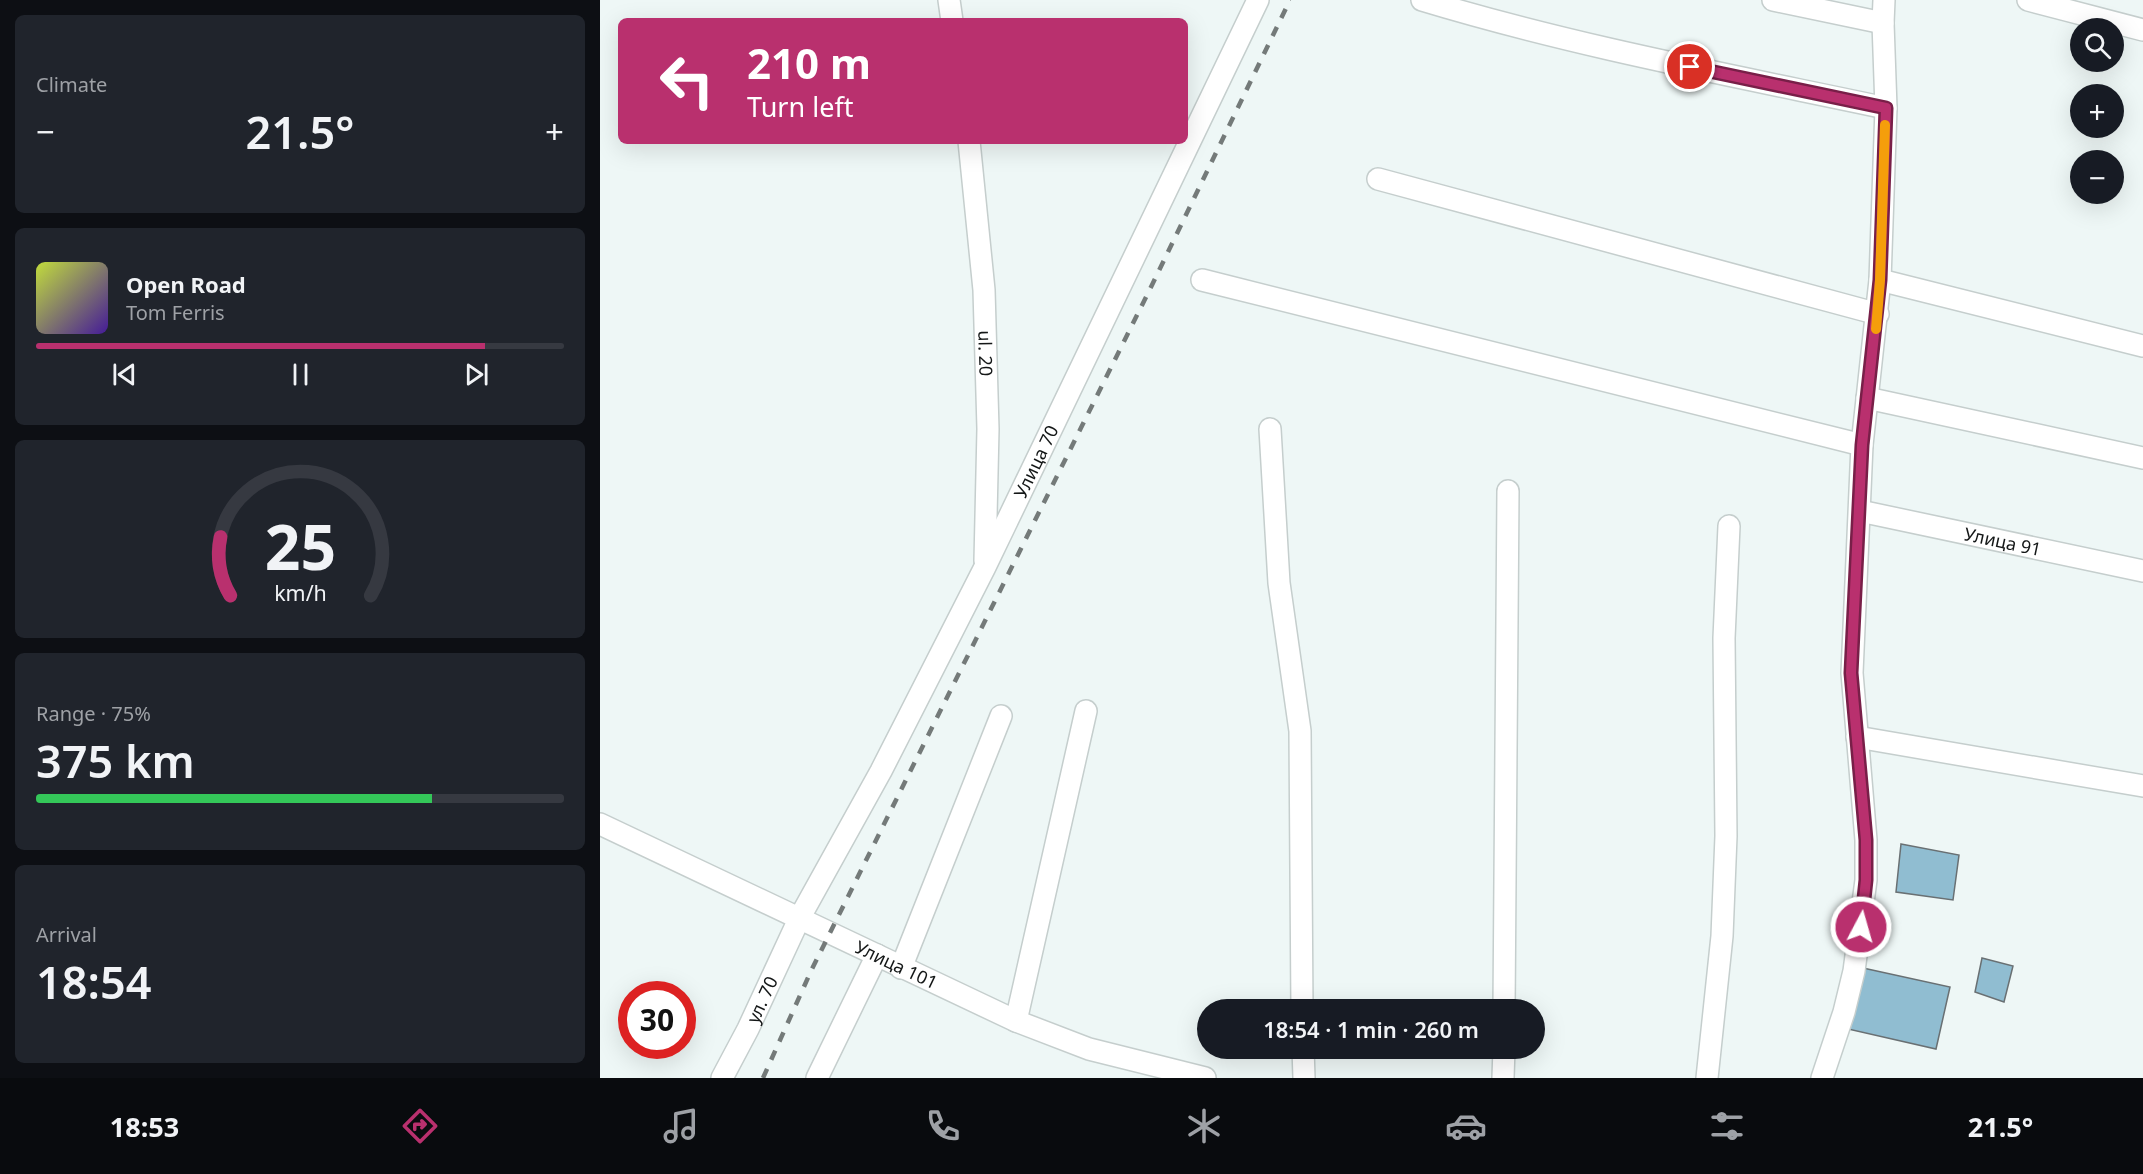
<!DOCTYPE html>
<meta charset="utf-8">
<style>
:root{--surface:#171b24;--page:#20242c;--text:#f1f3f6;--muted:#9ea1a6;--line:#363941;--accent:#b9306e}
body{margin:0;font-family:"Noto Sans",sans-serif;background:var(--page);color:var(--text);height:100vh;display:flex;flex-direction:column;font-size:22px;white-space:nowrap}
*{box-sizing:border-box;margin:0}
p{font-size:20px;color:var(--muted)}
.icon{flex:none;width:33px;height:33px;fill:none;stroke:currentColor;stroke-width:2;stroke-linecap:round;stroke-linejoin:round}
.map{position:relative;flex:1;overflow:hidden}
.drawer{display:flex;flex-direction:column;gap:15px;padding:15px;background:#0d0f14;width:600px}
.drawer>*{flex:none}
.guide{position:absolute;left:18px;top:18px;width:570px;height:126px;border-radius:9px;box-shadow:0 6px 24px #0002;background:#b9306e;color:#fff;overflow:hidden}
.buttons{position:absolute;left:1470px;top:18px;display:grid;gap:12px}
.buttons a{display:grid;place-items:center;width:54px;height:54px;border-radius:50%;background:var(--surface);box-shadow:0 6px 24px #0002;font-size:30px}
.speed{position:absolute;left:18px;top:981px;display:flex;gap:12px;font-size:30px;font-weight:700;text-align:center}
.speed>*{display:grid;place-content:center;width:78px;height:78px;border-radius:50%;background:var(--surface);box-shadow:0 6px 24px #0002;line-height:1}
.speed .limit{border:9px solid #d22;background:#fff;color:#111}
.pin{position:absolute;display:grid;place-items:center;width:51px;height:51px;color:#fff;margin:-26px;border:3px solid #fff;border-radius:50%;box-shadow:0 2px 6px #0007}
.me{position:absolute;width:66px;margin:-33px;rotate:6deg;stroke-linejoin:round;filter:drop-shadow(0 0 4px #0008)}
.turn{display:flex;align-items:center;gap:21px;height:126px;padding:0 30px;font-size:27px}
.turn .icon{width:78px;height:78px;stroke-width:2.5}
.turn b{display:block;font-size:42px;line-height:51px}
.big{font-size:45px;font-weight:600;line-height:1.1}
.drawer .tile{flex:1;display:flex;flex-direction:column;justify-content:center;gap:9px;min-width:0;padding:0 21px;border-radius:9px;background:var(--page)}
.drawer .dial{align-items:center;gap:0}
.dial svg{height:156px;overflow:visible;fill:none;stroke:var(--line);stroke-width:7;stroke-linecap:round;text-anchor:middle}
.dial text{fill:var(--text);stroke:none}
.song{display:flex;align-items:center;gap:18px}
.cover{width:72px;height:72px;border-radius:9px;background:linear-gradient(135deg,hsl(70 70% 55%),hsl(260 70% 35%))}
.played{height:6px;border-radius:3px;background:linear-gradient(90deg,var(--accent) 85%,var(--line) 85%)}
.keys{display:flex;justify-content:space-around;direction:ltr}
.heat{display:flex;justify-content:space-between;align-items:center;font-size:33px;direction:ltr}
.charge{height:9px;border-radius:4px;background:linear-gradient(90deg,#34c759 75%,var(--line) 0)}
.trip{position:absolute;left:597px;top:999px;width:348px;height:60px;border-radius:30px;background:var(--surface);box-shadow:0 6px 24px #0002;font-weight:600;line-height:60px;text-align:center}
.tab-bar{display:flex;height:96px;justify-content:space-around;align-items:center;background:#090b0e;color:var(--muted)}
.tab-bar .icon{width:42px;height:42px}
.tab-bar .selected{color:var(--accent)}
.tab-bar b{font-size:27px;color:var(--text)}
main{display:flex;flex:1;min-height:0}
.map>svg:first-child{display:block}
.building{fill:#90bdd1;stroke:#697073;stroke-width:1.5}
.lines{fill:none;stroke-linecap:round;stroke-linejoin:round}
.street-casing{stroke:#c5cecd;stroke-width:24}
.street{stroke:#fff;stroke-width:21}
.rail{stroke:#747a79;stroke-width:4.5;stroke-dasharray:10 10;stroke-linecap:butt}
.route-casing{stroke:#781f48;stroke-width:15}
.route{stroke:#b9306e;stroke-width:10}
.slow{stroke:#f59e0b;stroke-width:10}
.labels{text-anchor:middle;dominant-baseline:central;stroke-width:4.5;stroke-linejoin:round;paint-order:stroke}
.street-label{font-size:18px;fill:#141717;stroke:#eef7f6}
</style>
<main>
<section class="drawer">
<div class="tile"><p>Climate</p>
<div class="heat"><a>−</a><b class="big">21.5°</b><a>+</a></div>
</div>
<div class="tile">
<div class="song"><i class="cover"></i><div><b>Open Road</b><p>Tom Ferris</p></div></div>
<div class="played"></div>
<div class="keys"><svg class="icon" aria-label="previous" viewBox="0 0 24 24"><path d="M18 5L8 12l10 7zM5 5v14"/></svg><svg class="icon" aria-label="pause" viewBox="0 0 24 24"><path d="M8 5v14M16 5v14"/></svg><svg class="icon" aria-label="next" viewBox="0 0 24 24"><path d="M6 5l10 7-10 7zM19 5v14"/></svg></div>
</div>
<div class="tile dial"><svg viewBox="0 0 100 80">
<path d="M14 69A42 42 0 1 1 86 69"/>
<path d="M14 69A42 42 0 0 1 9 39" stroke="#b9306e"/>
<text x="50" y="56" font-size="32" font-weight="700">25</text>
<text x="50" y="72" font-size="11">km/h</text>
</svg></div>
<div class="tile"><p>Range · 75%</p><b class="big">375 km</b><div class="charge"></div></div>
<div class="tile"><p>Arrival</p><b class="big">18:54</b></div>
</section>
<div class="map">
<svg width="1543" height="1078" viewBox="0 0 1543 1078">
<rect width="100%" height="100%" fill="#eef7f6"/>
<path class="building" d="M1301 844 1359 855 1353 900 1296 892Z
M1382 958 1413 966 1404 1002 1375 992Z
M1263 968 1350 987 1336 1049 1248 1029Z"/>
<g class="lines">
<defs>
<g id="street">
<path d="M349 0 352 21"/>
<path d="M822 0C974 46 1130 75 1286 108"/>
<path d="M1173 0 1283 23"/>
<path d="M1428 0 1543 30"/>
<path id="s1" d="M369 141 384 290 388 429 385 561"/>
<path d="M778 179 1278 314"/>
<path d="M602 280 1262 445"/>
<path d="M1280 280 1543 346"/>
<path d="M1267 398 1543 458"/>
<path d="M670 429 679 583 700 731 702 1010"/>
<path id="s2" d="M1260 511 1543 571"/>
<path d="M1257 737 1543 786"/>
<path id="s3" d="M0 824 416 1021 489 1049 605 1078"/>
<path d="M301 968 401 716"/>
<path d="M904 1010 908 491"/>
<path d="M416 1021 486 711"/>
<path d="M703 1048 704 1078"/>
<path id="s4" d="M122 1078 148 1029 200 917 281 771 385 567 658 0"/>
<path d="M217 1078 277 955"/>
<path d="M903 1078 904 1048"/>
<path d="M1107 1078 1122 936 1126 836 1124 638 1129 526"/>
<path d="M1222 1078 1244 1012 1254 971 1266 880V840L1252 673 1262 445 1280 280 1286 108 1283 23 1284 0"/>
</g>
</defs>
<use href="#street" class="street-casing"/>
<use href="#street" class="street"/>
<path class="rail" d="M163 1078 211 971 552 285 690 0"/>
</g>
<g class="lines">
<defs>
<path id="route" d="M1090 67 1286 108 1280 280 1262 445 1251 673 1266 840V880L1261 927"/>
</defs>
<use href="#route" class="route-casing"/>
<use href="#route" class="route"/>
<path class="slow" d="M1276 329 1280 280 1285 125"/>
</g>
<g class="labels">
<g class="street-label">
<text stroke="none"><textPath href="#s1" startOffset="213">ul. 20</textPath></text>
<text stroke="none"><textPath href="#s4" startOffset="692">Улица 70</textPath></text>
<text stroke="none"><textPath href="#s2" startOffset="146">Улица 91</textPath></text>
<text stroke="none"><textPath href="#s3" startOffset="328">Улица 101</textPath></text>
<text stroke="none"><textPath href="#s4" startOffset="88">ул. 70</textPath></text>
</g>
</g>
</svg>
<div class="buttons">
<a><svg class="icon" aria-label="search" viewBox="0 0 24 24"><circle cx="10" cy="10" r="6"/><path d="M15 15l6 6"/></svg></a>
<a>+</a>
<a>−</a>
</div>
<div class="speed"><div class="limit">30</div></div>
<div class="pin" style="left:1090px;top:67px;background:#d93025"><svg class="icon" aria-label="arrive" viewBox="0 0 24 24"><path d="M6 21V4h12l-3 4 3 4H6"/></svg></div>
<svg class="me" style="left:1261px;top:927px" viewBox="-20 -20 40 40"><circle r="17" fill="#b9306e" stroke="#fff" stroke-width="3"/><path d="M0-11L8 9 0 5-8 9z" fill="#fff"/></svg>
<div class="trip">18:54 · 1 min · 260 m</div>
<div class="guide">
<div class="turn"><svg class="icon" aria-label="left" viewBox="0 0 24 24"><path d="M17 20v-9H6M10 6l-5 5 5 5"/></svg><div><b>210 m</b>Turn left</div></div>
</div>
</div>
</main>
<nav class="tab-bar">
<b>18:53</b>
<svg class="icon selected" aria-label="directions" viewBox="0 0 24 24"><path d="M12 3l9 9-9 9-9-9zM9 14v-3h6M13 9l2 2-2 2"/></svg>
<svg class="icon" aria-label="music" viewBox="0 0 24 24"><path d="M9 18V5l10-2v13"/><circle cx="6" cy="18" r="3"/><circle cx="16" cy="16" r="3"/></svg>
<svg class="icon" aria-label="phone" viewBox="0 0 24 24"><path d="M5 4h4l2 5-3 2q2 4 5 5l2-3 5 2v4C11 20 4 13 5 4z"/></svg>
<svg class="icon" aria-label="climate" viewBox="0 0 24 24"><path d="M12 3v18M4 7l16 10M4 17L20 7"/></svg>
<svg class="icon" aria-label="car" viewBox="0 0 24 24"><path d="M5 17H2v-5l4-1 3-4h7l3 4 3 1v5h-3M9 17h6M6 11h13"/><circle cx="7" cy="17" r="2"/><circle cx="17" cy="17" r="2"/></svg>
<svg class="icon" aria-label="filters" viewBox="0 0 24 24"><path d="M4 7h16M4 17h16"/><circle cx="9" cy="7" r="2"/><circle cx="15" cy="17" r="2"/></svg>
<b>21.5°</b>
</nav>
